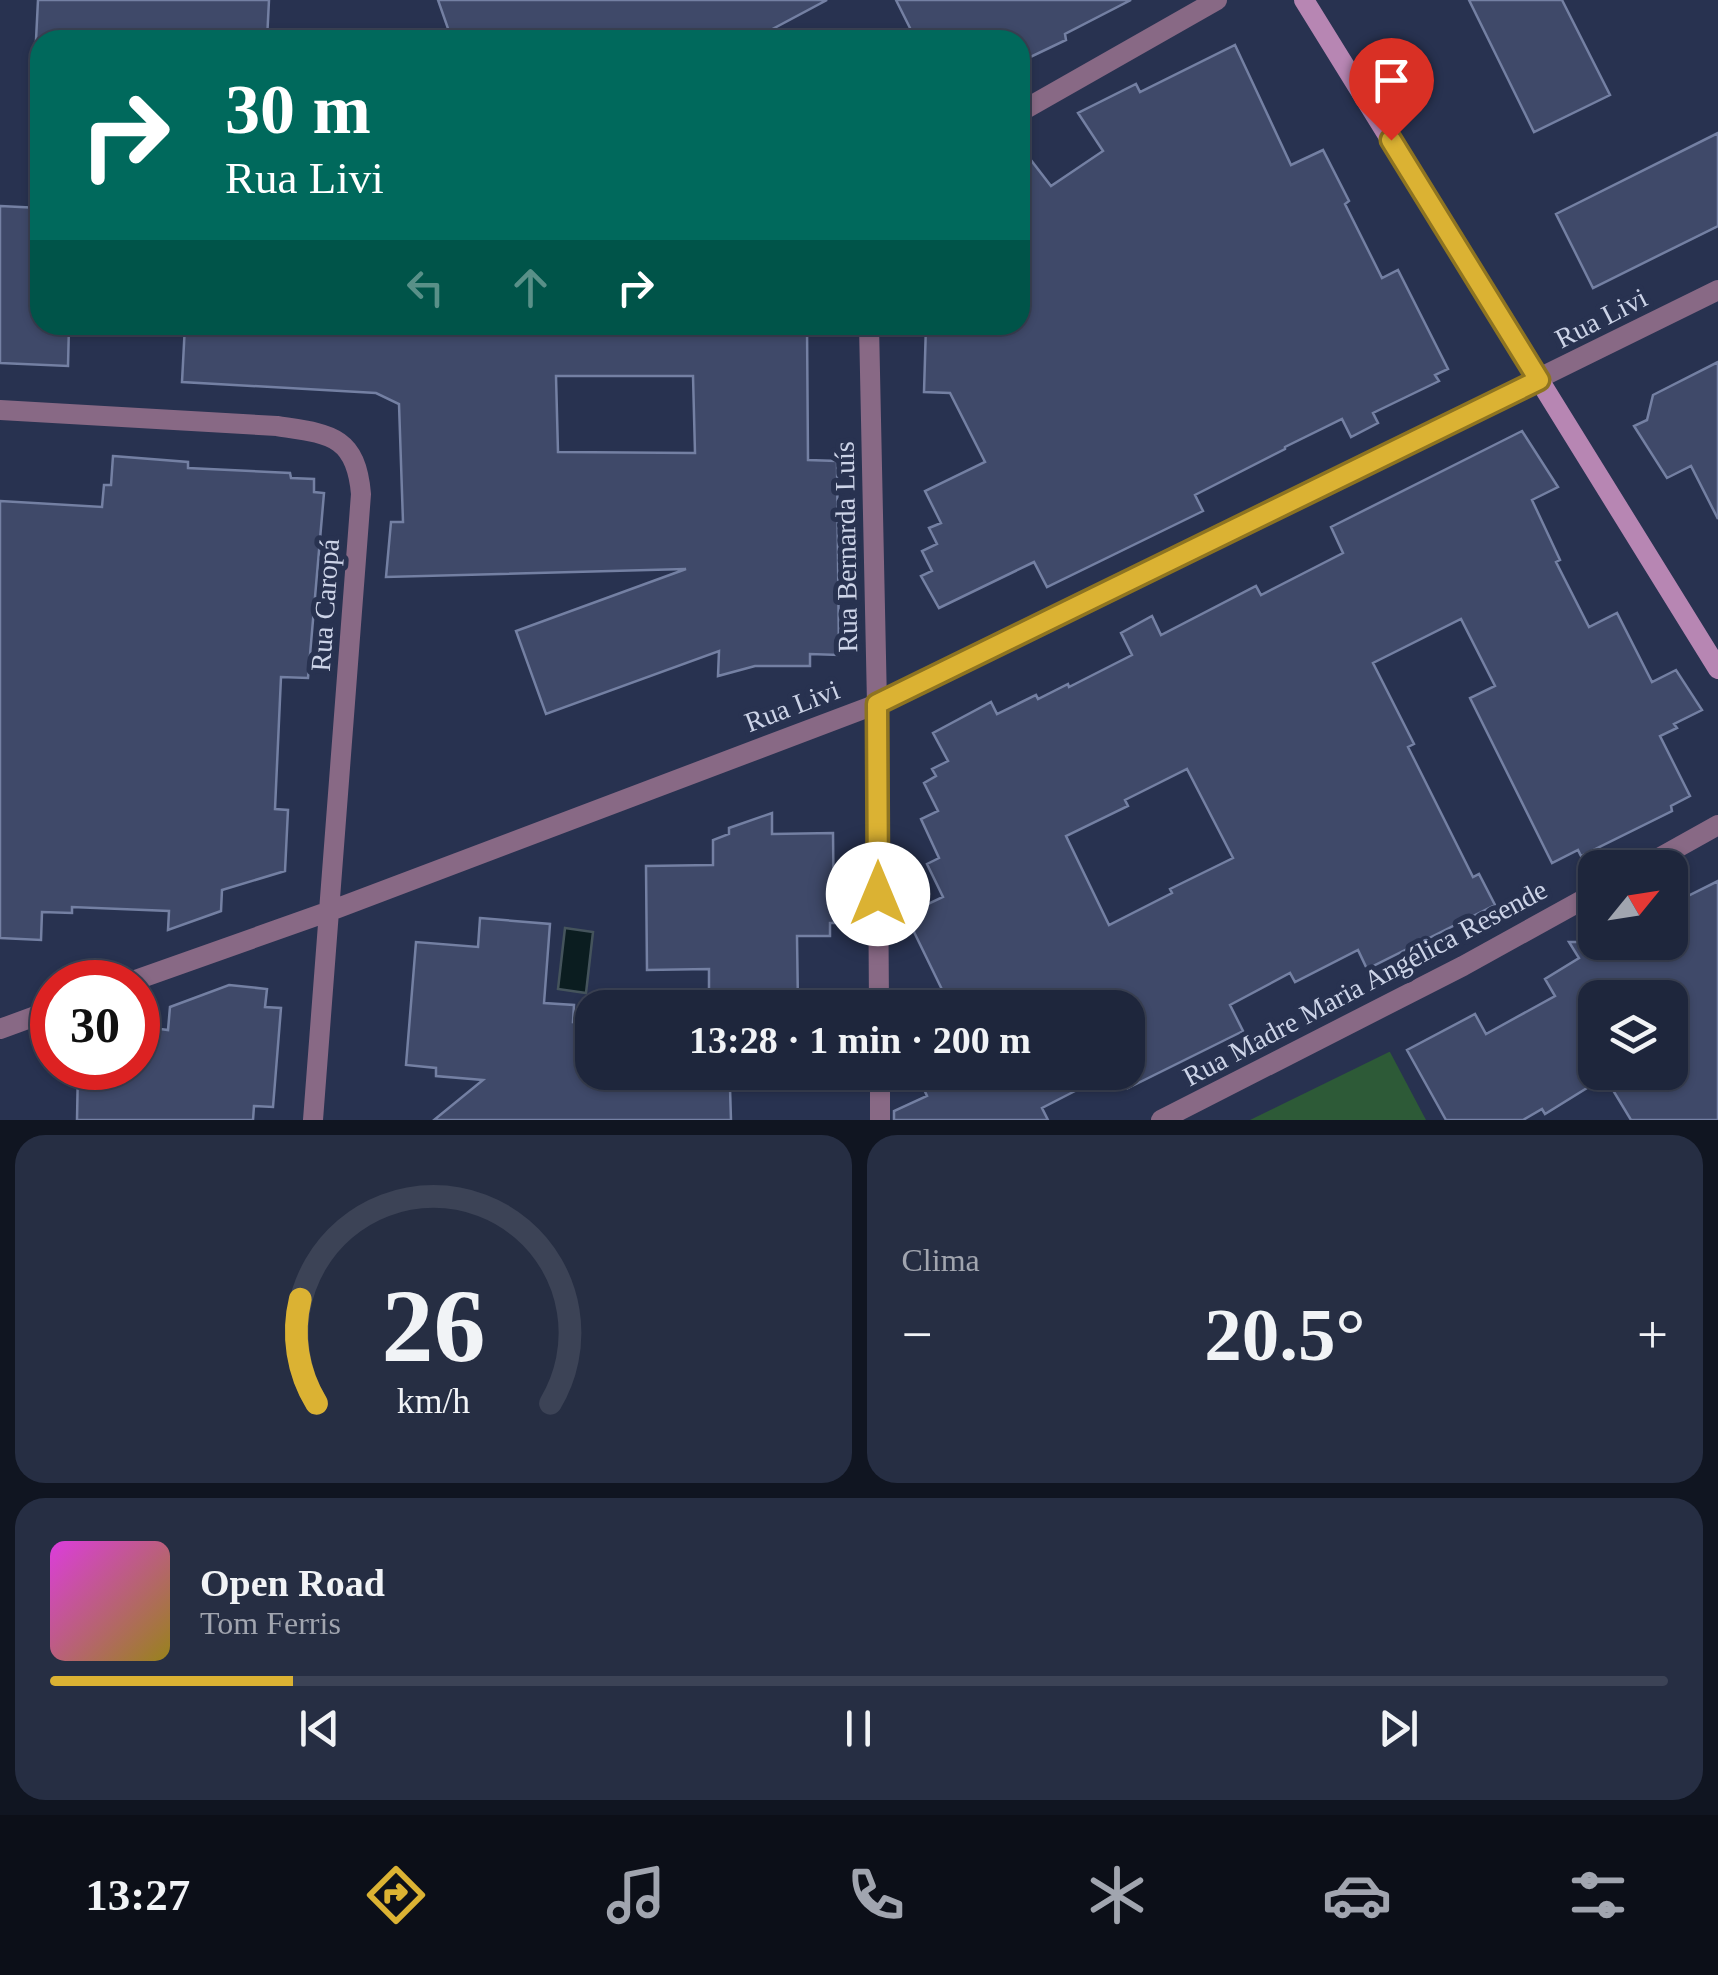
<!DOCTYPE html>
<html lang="pt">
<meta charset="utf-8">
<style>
:root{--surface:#1e263c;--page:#262e43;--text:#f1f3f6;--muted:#a1a5af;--line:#3c4356;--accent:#dbb233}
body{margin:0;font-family:Georgia,serif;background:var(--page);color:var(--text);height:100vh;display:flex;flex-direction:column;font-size:38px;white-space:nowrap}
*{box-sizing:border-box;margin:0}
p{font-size:32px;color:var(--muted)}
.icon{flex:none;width:55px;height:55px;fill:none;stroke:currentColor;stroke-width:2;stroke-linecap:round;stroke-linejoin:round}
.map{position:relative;height:1120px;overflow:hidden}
.side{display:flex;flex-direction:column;gap:15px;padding:15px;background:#101521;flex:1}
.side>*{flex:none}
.top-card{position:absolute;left:30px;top:30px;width:1000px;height:305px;border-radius:30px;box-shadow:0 2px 8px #0004,0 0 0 2px var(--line);background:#00695c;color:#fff;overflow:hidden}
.needle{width:65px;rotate:60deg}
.fabs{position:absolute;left:1578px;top:850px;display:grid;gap:20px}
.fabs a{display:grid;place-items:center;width:110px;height:110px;border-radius:20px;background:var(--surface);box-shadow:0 2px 8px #0004,0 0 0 2px var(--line);font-size:50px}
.speed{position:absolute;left:30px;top:960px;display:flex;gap:20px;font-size:50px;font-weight:700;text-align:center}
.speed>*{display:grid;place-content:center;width:130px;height:130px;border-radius:50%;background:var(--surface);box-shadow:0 2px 8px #0004,0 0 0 2px var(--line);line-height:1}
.speed .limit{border:15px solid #d22;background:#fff;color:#111}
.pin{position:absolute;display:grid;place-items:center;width:85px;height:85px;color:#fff;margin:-102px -42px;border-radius:50% 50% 50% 0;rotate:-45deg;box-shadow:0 0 10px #0007}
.pin .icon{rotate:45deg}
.me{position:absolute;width:110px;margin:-55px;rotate:0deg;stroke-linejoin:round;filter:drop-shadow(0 0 8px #0008)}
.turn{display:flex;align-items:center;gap:35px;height:210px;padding:0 30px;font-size:45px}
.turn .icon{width:130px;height:130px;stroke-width:2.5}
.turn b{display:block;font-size:70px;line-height:85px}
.lanes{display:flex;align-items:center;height:95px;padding:0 30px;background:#0003;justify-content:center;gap:50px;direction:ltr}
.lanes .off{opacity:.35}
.big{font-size:75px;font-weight:700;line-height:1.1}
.side .widget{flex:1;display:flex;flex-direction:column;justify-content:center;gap:15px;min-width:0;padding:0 35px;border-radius:30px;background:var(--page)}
.side .dial{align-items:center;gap:0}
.dial svg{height:260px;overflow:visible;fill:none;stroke:var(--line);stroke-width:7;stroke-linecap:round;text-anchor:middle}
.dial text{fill:var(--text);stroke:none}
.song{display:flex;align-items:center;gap:30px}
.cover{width:120px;height:120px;border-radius:15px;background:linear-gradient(135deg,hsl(300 70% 55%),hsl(50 70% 35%))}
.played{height:10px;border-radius:5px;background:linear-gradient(90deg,var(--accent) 15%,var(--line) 15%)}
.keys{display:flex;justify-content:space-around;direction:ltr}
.heat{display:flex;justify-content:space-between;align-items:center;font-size:55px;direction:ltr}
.side .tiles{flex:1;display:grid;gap:15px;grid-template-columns:1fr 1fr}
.widget:last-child{grid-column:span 2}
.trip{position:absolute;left:575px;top:990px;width:570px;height:100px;border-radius:30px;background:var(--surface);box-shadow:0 2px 8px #0004,0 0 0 2px var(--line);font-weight:700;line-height:100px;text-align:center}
.dock{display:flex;height:160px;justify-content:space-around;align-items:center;background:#0c0f18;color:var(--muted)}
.dock .icon{width:70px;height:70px}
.dock .active{color:var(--accent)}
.dock b{font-size:45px;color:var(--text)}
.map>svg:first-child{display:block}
.green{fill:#2d5a37}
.water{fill:#0b1d20;stroke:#45545c;stroke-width:2.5}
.building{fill:#3f4969;stroke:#7480a3;stroke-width:2.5;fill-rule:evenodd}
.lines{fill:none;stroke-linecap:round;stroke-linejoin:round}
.street{stroke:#886985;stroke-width:20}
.secondary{stroke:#b786b3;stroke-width:20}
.route-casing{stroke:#8e7421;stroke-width:25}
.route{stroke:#dbb233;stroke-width:18}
.labels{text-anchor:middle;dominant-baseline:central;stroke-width:10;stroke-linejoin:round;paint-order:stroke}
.street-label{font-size:28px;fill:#ccd3e7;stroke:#283250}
</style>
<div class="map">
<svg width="1718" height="1120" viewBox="0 0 1718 1120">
<rect width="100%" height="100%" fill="#283250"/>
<path class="green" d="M1390 1052 1426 1120H1250L1389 1052Z"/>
<path class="water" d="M565 928 593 932 586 993 558 989Z"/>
<path class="building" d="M38 0H269L267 40H36Z
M438 0H827L752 40H452Z
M896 0H1131L1065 34 1066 40 1020 62V40H916Z
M1469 0H1562L1610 95 1534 132Z
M1235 45 1291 165 1323 150 1349 201 1345 204 1382 278 1398 270 1448 369 1435 375 1439 381 1373 413 1378 423 1351 437 1342 419 1285 447V449L1195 495 1203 511 1047 587 1034 562 939 608 921 576 932 571 922 551 937 544 929 528 941 523 925 491 985 462 950 393 924 392 926 325H1020V146L1051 186 1103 151 1078 113 1136 84 1140 92Z
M1718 133V226L1593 288 1556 214Z
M0 206 40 208V325H69L68 366 0 363Z
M185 325H807L808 460 837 461 839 655 810 654V666H755L718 676 719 651 546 714 516 631 686 569 386 577 391 522H403L399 404 376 393 182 382ZM556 376H693L695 453 558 452Z
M1718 362V519L1691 466 1667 478 1634 426 1647 420 1653 395Z
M1522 431 1558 487 1532 500 1560 560 1556 562 1589 627 1617 613 1652 682 1676 670 1702 710 1674 724 1677 728 1660 736 1690 796 1671 806 1672 811 1581 856 1578 850 1552 863 1470 698 1495 686 1461 619 1373 663 1414 744 1408 747 1473 877 1479 874 1495 905 1367 969 1358 950 1295 982 1290 973 1230 1005 1243 1031 1128 1088V1008H951L914 932 913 911 943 897 927 864 939 858 921 819 938 811 924 783 936 776 932 769 948 761 933 733 991 702 997 714 1036 695 1038 699 1068 684 1069 687 1132 655 1121 633 1152 616 1161 635 1256 586 1261 595 1343 553 1331 527ZM1187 769 1233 858 1170 889 1172 893 1109 925 1066 836 1128 806 1125 800Z
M113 456 188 462V468L290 473 291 478 314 479V492L324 493 308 678 281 677 275 809 288 810 285 871 222 890 221 911 168 930 169 911 72 907V913L42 912 41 940 0 938V501L102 507 104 485H111Z
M772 813V834L833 833 834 923H830V936H797L798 1007 709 1008V969L647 970 646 866 713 865V840L729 834V828Z
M1718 881V1120H1631L1602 1072H1670V998H1595V1083L1545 1114 1542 1109 1523 1120H1446L1407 1050 1475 1014 1486 1034 1555 996 1545 979 1579 958 1569 942H1670V905Z
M480 918 550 924 544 1003 574 1005 573 1022 584 1023 581 1066H588L587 1072H661V1087L730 1088 731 1120H434L483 1080 436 1076V1068L406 1065 416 942 478 947Z
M229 985 267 989 265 1007 281 1008 273 1107 254 1106 253 1120H77L78 1068H138V1026L168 1030 170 1007Z
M916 1072H1112L1042 1108 1048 1120H894V1111L927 1096Z"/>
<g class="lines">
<path class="street" d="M1020 112 1217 0
M869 325 877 704 879 1008
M0 410 277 426C328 434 356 434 361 494L313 1120
M1641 868 1718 825
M130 982 330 911 877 704 1718 290
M0 1029 52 1010
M880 1072V1120
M1161 1120 1463 966 1595 893"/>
<path class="secondary" d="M1304 0 1718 669"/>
</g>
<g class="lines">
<defs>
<path id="route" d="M878 894 877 704 1539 380 1391 140"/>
</defs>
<use href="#route" class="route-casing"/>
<use href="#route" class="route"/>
</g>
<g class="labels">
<g class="street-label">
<text transform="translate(1601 318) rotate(-27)">Rua Livi</text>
<text transform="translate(846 547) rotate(-91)">Rua Bernarda Luís</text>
<text transform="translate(325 605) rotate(-86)">Rua Caropá</text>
<text transform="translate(792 706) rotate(-21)">Rua Livi</text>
<text transform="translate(1365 983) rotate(-28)">Rua Madre Maria Angélica Resende</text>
</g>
</g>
</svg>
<div class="fabs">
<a><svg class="needle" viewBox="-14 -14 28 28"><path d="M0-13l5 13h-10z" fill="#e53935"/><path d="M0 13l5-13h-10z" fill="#a1a5af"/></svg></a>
<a><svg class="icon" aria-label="layers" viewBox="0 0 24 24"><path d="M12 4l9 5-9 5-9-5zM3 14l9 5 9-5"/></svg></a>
</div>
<div class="speed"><div class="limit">30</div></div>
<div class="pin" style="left:1391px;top:140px;background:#d93025"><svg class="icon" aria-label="arrive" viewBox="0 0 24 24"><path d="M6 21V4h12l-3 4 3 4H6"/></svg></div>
<svg class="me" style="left:878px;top:894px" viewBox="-20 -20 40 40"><circle r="19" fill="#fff"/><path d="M0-13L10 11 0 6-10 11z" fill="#dbb233"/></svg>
<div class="trip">13:28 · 1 min · 200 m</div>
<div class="top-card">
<div class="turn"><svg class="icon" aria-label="right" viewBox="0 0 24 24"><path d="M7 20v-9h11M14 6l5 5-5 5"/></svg><div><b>30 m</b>Rua Livi</div></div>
<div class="lanes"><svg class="icon off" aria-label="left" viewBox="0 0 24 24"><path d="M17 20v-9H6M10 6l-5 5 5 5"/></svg><svg class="icon off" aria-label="ahead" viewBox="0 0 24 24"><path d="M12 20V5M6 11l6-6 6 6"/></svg><svg class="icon" aria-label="right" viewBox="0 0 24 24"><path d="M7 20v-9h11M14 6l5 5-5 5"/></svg></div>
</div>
</div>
<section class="side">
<div class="tiles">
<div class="widget dial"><svg viewBox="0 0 100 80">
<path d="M14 69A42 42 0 1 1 86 69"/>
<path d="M14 69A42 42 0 0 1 9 37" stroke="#dbb233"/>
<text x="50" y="56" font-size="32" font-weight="700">26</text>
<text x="50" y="72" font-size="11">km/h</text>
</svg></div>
<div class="widget"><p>Clima</p>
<div class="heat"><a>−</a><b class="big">20.5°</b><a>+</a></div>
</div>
<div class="widget">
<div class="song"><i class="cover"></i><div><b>Open Road</b><p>Tom Ferris</p></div></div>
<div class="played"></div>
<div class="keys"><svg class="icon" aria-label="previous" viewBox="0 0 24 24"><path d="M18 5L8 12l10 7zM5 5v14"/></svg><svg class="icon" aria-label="pause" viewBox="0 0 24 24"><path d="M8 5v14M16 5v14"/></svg><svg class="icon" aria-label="next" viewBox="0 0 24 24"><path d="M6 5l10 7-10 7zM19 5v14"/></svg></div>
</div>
</div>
</section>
<nav class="dock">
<b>13:27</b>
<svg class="icon active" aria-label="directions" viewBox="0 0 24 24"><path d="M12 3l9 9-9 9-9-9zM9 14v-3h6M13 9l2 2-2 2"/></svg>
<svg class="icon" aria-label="music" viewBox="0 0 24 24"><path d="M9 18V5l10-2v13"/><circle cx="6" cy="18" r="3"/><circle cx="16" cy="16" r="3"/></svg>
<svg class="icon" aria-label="phone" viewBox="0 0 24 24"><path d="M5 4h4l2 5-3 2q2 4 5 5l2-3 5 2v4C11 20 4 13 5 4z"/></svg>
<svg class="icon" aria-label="climate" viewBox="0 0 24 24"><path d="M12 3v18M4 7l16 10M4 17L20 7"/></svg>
<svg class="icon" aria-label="car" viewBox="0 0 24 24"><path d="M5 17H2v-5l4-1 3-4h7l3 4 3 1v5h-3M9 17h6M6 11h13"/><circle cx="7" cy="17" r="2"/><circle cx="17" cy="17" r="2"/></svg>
<svg class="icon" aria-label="filters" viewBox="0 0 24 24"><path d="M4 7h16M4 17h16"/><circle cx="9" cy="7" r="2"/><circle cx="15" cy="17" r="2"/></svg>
</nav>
